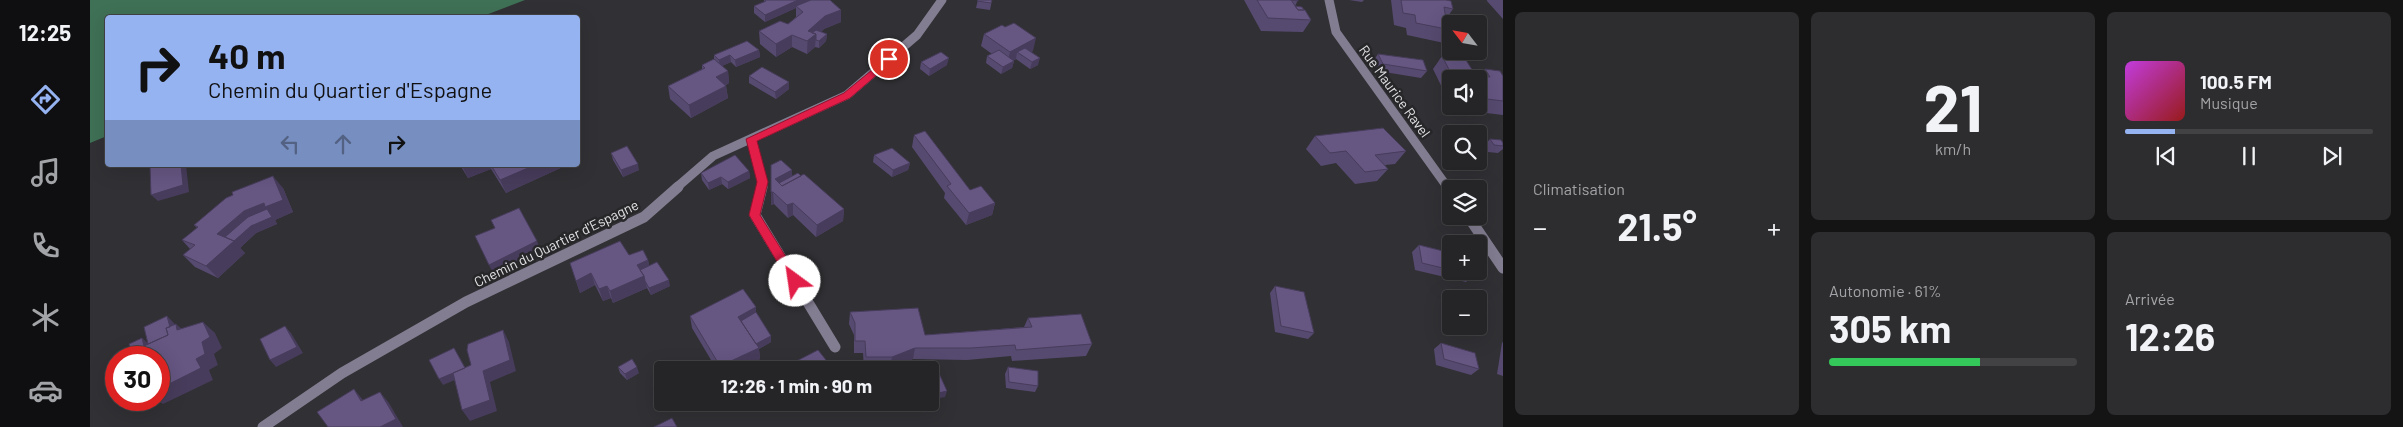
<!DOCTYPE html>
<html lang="fr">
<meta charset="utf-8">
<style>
:root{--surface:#252427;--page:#2d2c2f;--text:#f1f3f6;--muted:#a3a4a7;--line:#424144;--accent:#95b2f1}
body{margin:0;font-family:Barlow,sans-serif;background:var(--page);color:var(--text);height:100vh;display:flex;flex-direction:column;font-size:19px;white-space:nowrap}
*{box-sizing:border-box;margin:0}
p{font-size:16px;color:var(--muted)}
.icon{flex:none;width:28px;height:28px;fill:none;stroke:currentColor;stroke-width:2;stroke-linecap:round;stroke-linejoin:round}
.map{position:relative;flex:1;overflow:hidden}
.details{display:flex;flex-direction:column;gap:12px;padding:12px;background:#141415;width:900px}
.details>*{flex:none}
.banner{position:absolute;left:15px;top:15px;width:475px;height:152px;border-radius:5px;box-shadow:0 5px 20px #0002,0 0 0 1px var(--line);background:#95b2f1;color:#111;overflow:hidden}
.needle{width:32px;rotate:301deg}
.fabs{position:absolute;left:1352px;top:15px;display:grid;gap:10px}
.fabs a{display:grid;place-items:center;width:45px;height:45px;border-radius:5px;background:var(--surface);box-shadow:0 5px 20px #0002,0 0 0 1px var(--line);font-size:25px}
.speed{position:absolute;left:15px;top:346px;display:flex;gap:10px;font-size:25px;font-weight:700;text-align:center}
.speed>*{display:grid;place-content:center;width:65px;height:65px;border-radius:50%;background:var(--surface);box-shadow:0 5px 20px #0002,0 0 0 1px var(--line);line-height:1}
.speed .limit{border:8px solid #d22;background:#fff;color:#111}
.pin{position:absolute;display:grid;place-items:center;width:42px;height:42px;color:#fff;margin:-21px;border:2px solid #fff;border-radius:50%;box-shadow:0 1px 5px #0007}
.me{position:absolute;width:55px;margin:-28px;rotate:329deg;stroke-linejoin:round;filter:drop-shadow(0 0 4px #0008)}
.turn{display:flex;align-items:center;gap:18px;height:105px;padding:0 20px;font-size:22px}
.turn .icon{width:65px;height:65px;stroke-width:2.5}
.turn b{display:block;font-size:35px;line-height:42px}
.lanes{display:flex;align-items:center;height:48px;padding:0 20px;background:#0003;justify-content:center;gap:25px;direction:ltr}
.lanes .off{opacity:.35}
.big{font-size:38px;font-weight:700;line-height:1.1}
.details .card{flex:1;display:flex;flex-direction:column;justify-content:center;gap:8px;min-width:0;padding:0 18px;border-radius:8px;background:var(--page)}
.details .dial{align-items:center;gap:0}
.dial b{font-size:65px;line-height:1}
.song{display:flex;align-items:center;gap:15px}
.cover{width:60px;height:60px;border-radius:8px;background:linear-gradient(135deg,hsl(290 70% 55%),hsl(0 70% 35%))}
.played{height:5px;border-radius:2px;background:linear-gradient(90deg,var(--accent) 20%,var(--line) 20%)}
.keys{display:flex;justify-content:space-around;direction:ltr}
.heat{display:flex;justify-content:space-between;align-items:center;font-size:28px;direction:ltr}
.charge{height:8px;border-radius:4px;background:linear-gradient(90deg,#34c759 61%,var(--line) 0)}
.details .tiles{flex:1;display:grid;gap:12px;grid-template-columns:repeat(3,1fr)}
.card:first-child{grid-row:span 2}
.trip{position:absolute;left:564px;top:361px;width:285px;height:50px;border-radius:5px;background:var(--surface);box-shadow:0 5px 20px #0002,0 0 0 1px var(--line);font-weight:700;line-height:50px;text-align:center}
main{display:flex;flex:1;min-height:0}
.tab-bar{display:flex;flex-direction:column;width:90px;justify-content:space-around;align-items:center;background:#0f0e10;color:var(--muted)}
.tab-bar .icon{width:35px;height:35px}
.tab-bar .on{color:var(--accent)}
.tab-bar b{font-size:22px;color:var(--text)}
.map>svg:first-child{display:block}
.forest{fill:#3f7156}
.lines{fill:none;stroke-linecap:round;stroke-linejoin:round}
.minor-far1{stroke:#837d91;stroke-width:9}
.minor{stroke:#837d91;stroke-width:11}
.wall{fill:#574a70}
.shaded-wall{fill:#473c5b}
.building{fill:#655682;stroke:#473c5b}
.route{fill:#e11d48;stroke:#92132f}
.labels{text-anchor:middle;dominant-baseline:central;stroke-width:5;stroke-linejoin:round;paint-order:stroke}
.street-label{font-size:14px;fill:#e3e2e5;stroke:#27272a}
</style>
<main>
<nav class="tab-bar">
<b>12:25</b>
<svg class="icon on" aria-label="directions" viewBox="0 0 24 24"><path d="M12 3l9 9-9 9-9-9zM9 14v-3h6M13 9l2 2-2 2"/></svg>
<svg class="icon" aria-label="music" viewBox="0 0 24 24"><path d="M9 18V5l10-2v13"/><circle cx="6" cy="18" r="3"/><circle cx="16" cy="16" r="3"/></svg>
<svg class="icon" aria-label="phone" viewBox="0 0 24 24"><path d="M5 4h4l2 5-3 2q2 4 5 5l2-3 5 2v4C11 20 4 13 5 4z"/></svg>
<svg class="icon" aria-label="climate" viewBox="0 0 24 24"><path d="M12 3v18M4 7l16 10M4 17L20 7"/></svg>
<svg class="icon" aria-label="car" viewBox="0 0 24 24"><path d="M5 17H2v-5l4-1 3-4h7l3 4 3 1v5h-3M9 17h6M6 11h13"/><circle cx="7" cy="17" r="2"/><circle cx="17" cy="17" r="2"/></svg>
</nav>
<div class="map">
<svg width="1413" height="427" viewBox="0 0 1413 427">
<rect width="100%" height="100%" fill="#313034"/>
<path class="forest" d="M0 0H435L388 18H18L17 136 0 143Z"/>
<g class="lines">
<path class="minor-far1" d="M1239 0 1246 32 1358 188
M661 139 673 182 671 188
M586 188 623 156 757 95 827 35 852 0"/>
<path class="minor" d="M672 187 665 215 745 347
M1357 187 1361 193
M1378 216 1413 268
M173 427 252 373 376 302 554 217 588 187"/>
</g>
<path class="wall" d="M674 0H740L751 22 734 29 731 32 737 34 736 41 729 48 725 47 717 54 702 47 686 57 670 44 669 31 698 24 706 17V8L675 22 664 13V6L674 2Z
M888 0H902L900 10 886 8Z
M1154 0H1208L1205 6 1221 20 1213 32 1171 31Z
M1259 0H1274L1272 2Z
M1301 0H1356L1363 9 1356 19 1361 24V33L1354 43 1317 35 1316 28 1304 25Z
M1397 0H1413V19L1397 1Z
M894 34 943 51 941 52 948 65 940 69 926 59 923 61H924L922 68 911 74 896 63 897 56 902 54 891 46Z
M669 50 670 57 646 67 641 62 632 66 638 71 639 83 636 85V86L638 98 601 118 580 99 578 86 612 69V65L624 59V55Z
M1288 54 1337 71 1331 78 1288 71 1284 60Z
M1352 56 1386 76H1389L1395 69 1413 76V115L1363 109 1361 106H1389V79H1361V106L1343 69Z
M831 62 857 65 839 76 830 69Z
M659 76 699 89 686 99 659 83Z
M824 135 880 190 905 203 902 215 876 225 854 198 855 193 822 147Z
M1225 136 1316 151 1305 164 1295 165 1298 169 1287 181 1265 184 1246 163 1231 166 1216 149Z
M1400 139 1413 143V149L1408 153 1398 152 1394 146Z
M521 153 549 170 533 177 523 160Z
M784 155 820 163 818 170 802 177 783 162Z
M370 165H474L475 166 416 193 401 169 378 178Z
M659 171 660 178 638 189 632 184 619 190 612 180 611 173Z
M702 176 754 209 753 221 726 237 703 215 698 218 684 204 681 205V192Z
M193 188 203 212 185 220 187 224 166 233 150 248 155 253 128 278 105 267 93 255 100 249 92 240 107 228 104 225Z
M1329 245 1361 253V271H1382L1383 276 1376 282 1325 270 1322 252Z
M539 255 558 260 559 265 580 286 561 295 557 288 523 303 521 298 513 301 505 285 490 293 480 263Z
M1185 286 1224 333 1218 339 1185 332 1180 293Z
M666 307V312L681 336V342L669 349 670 359 648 370H627L602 328 600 316Z
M760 312 835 335 934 327 938 318 1002 344 996 356 922 361 921 356 877 360 823 359 800 368 774 369 773 353H764V335L759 324Z
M1413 342V376L1407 374 1412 343Z
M1351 343 1389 369 1381 375 1346 365 1344 349Z
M528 367 549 373 537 380 530 373Z
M918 367 948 386 945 392 916 388 915 374Z"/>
<path class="shaded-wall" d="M708 0H723L706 6V8L675 22V15Z
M751 10V22L734 29 726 37 725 47 717 54 718 31 735 16Z
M737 34 736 41 729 48V41Z
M702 35V47L686 57V44Z
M946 38 943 51 932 56 927 52 926 59 917 64 920 52Z
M669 50 670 57 646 67 645 60Z
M640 55 641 62 630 67 629 60Z
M859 58 857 65 839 76 840 69Z
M950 58 948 65 940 69 942 62Z
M924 61 922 68 911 74 913 67Z
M638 71 639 83 627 89 626 77Z
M699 82V89L686 99 685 92Z
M636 86 638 98 601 118 599 105Z
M820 163 818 170 802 177 803 170Z
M548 164 549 170 533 177 531 170Z
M91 165H96L99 192 68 201 61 195Z
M374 165H399L401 169 378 178 372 166Z
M445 165H474L475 166 416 193 410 180Z
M702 170V183L690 190 685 179Z
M659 171 660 178 638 189V182Z
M183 176 193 188 203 212 185 220 187 224 166 233 150 248 155 253 128 278 116 266 127 234 154 211 174 203Z
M631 177 632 184 619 190 618 183Z
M681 192H683L684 204 681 205Z
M703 203V215L698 218 697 205Z
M905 203 902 215 876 225 879 213Z
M754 209 753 221 726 237 727 225Z
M447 241 452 253 405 277 399 265Z
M558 260 561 272 552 276 547 265Z
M501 273 505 285 490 293 486 281Z
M554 276 557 288 523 303 520 291Z
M579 280 580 286 561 295 559 288Z
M517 286 521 298 513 301 509 289Z
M666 307V319L652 327 648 317Z
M77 316 84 323 91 347 68 357 54 346 52 338 65 349 83 341Z
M113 322 125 333 132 348 124 354 128 365 119 370 123 380 73 404 67 400H69V389L106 359 112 342Z
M86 324 99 335 87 330Z
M195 326 201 333 213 353 186 367 180 360Z
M413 330 419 342 426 371 400 382 407 411 380 421 372 410 393 371Z
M681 336V342L669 349 670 359 648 370H631L630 366 665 344Z
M364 348 379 374 353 385 349 379Z
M825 348 823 359 800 368 802 357Z
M740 365V370H730Z
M547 367 549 373 537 380 535 374Z
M264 389 273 400 281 412 271 401Z
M857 391 855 397 840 400V395Z
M290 392 299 403 313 427H290Z"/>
<path class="building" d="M675 0H708L675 15 664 6 676 1Z
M721 0H740L751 10 735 16 718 31 726 34 717 41 702 35 686 44 669 31 690 21 698 24 713 12 706 6Z
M888 0H902L901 3 887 1Z
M1167 0H1208V1L1201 0 1208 10H1215L1221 20 1178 18Z
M1311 0H1356L1361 1 1363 9 1354 7 1356 19 1361 20 1362 24 1361 30 1326 23 1325 15 1313 13Z
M1205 6 1212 7 1214 10H1208Z
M924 23 946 38 920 52 894 34 912 25 915 27Z
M726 30 737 34 729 41 726 40V34L722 33Z
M657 41 669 50 645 60 640 55 629 60 624 55Z
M935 48 950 58 942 62 927 52Z
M909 50 924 61 913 67 897 56Z
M851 52 859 58 840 69 831 62Z
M1288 54 1333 60 1337 71 1293 64Z
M1352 56 1376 60 1386 76 1400 77 1395 69 1410 71 1413 76V101L1397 99 1395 96 1389 95V79H1364Z
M624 59 638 71 626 77 636 86 599 105 578 86 615 68 612 65Z
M672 67 699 82 685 92 659 76Z
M1293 128 1316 151 1285 155 1298 169 1275 172 1256 151 1240 153 1225 136Z
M835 131 880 190 891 186 905 203 879 213 857 186 861 184 824 135Z
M1400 139 1411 140 1413 143V146L1404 145Z
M537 146 548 164 531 170 521 153Z
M802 148 820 163 803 170 784 155Z
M645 155 659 171 638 182 631 177 618 183 611 173Z
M691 160 702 170 685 179 692 186 714 174 754 209 727 225 703 203 697 205 683 192H681V165Z
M60 165H91L93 185 61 195Z
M401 165H445L410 180Z
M708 173 711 176 692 186 689 183Z
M183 176 193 200 175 207 174 203 154 211 127 234 144 241 116 266 93 255 105 245 92 240 108 227 104 225 136 198 143 195 142 192Z
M429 208 447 241 399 265 385 236 405 228 401 220Z
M177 209 182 217 161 226 144 241 135 237 158 217Z
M530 241 539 255 553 250 558 260 547 265 554 276 520 291 517 286 509 289 501 273 486 281 480 263Z
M1329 245 1361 253V270L1332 263Z
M567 262 579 280 559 288 555 281 554 276 550 270Z
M1365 271H1382L1383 276Z
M1185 286 1214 292 1224 333 1191 326Z
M653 289 666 307 648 317 669 348 630 366 600 316Z
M828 308 835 335 942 327 938 318 991 314 1002 344 926 350 925 345 881 348H825L802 357H776L775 341H765V323L760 312Z
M666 312 681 336 666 344 651 321Z
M77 316 80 327 76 328 78 335 58 344 54 327Z
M113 322 120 337 112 342 115 354 106 359 111 368 69 389V358H44L39 344 52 338 54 346 78 335 76 328 86 324 87 330Z
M195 326 207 347 180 360 170 339Z
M413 330 420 360 393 371 400 400 372 410 363 373 381 365 377 350 378 344Z
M1351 343 1385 353 1389 369 1354 359Z
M364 348 375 368 349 379 339 360Z
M728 350 740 365 730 370H695L693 368Z
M542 359 547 367 535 374 528 367Z
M843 360 857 391 840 395V370H813L812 367Z
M918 367 948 371V386L919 382Z
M264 389 271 401 290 392 306 419 290 427H238L227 412Z
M582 418 587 427H564Z"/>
<path class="route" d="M799 56 804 59 803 61 760 98 667 141 678 182 670 215 711 281 705 286 701 285 659 215 667 182 656 139 754 93Z"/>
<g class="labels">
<g class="street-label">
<text transform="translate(1305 91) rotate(54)">Rue Maurice Ravel</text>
<text transform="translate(466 243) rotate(-26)">Chemin du Quartier d'Espagne</text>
</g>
</g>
</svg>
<div class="fabs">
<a><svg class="needle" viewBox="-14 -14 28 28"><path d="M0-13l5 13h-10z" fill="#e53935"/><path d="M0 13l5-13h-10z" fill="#a3a4a7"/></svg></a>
<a><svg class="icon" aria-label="sound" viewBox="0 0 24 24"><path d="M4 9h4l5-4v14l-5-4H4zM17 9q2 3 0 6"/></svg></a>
<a><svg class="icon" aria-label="search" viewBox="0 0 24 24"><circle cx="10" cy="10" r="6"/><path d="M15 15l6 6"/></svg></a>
<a><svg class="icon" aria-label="layers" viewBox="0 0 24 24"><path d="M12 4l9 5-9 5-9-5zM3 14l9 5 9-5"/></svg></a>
<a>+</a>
<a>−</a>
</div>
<div class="speed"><div class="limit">30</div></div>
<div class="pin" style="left:799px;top:59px;background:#d93025"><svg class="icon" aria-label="arrive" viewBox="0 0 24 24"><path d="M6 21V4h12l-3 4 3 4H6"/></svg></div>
<svg class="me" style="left:705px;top:281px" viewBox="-20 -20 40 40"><circle r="19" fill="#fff"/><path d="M0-13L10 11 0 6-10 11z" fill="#e11d48"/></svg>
<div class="trip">12:26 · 1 min · 90 m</div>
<div class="banner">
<div class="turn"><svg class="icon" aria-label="right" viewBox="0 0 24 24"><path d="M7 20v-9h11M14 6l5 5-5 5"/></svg><div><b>40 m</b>Chemin du Quartier d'Espagne</div></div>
<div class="lanes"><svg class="icon off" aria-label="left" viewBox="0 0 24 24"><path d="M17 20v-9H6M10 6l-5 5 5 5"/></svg><svg class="icon off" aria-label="ahead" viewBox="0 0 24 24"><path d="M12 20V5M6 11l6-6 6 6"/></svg><svg class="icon" aria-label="right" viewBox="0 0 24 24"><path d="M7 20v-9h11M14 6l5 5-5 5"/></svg></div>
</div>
</div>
<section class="details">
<div class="tiles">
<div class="card"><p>Climatisation</p>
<div class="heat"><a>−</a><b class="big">21.5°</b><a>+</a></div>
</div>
<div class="card dial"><b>21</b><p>km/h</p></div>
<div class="card">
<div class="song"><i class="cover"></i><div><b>100.5 FM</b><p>Musique</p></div></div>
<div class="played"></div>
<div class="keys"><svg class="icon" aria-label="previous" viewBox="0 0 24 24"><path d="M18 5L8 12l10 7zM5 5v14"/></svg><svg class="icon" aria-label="pause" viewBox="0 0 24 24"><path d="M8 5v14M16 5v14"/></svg><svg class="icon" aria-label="next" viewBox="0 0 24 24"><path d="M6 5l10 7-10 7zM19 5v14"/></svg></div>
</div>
<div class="card"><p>Autonomie · 61%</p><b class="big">305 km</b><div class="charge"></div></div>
<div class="card"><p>Arrivée</p><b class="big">12:26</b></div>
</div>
</section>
</main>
